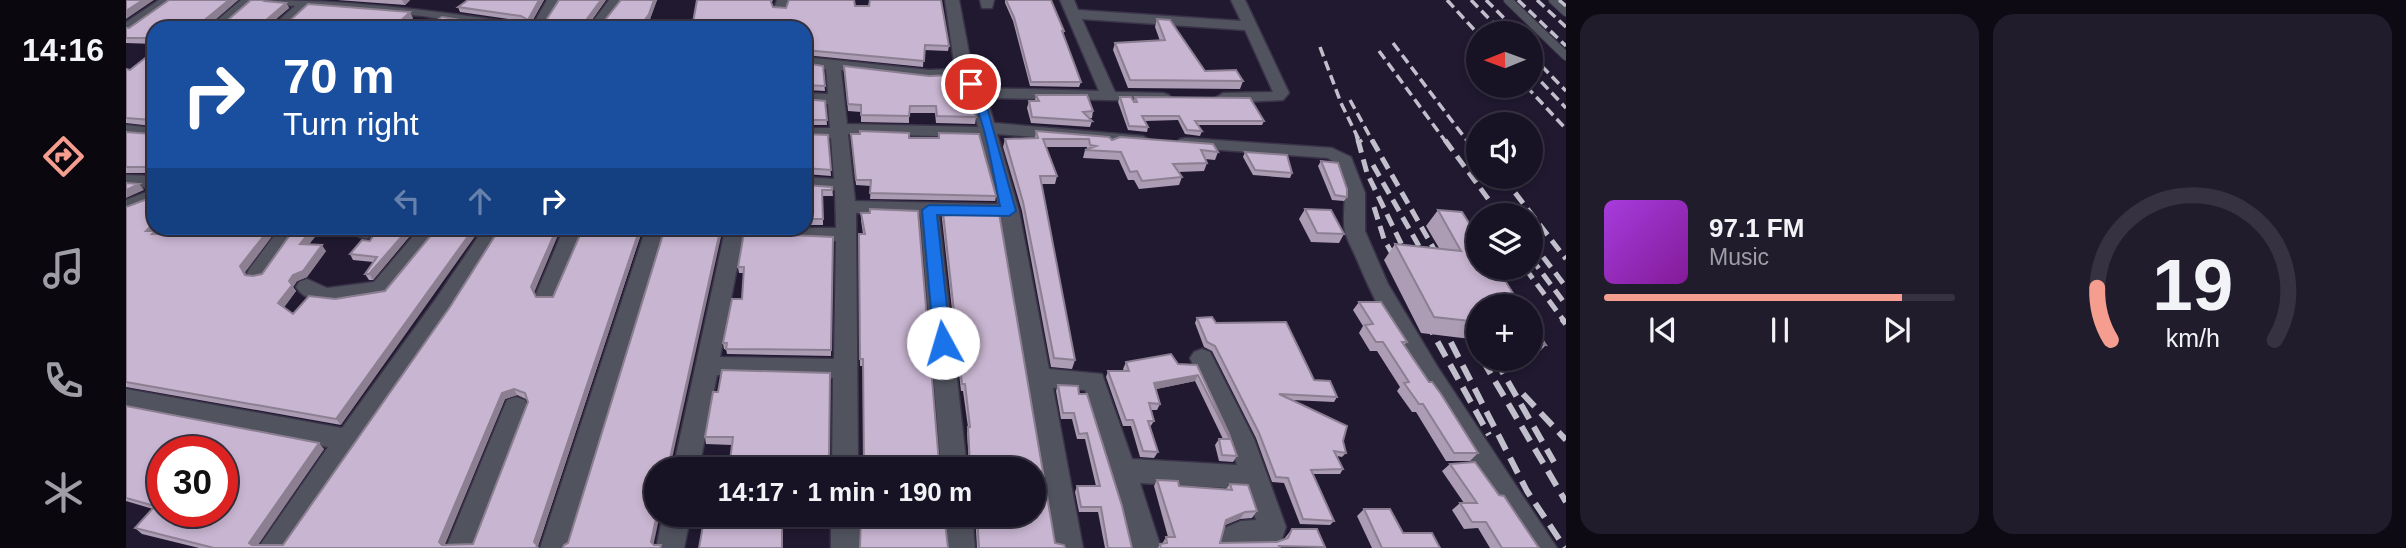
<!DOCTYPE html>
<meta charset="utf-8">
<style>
:root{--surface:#181324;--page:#211c2c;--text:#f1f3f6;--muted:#9f9ea6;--line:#363241;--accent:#f59d8e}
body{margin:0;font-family:Helvetica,sans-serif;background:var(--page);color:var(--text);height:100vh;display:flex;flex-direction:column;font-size:26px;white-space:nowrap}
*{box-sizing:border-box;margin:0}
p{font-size:23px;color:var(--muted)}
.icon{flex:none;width:38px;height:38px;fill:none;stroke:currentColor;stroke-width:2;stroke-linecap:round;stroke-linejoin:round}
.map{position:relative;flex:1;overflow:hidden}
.panel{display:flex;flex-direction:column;gap:14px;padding:14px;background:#0d0a14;width:840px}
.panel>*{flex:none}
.top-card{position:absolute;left:21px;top:21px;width:665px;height:214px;border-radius:21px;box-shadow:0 4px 10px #0003,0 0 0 2px var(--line);background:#1a4fa0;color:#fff;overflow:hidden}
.needle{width:46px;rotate:269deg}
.tools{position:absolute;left:1340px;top:21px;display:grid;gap:14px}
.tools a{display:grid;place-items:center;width:77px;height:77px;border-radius:50%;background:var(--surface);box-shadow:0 4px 10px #0003,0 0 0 2px var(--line);font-size:35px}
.speed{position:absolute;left:21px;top:436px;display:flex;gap:14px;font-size:35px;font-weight:700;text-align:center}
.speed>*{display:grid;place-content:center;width:91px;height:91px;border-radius:50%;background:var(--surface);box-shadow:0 4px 10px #0003,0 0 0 2px var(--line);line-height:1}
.speed .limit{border:10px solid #d22;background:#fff;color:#111}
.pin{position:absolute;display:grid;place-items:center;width:60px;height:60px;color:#fff;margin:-30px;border:4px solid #fff;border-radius:50%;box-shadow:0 2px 7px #0007}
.me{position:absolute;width:77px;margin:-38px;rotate:354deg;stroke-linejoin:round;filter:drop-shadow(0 0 5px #0008)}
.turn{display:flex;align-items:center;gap:24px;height:147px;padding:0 21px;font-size:32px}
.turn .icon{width:91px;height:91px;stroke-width:2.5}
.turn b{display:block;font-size:49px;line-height:60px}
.lanes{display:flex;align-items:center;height:66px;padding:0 21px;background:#0003;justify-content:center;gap:35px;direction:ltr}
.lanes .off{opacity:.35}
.panel .widget{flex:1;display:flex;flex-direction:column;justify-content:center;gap:10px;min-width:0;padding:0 24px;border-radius:21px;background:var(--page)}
.panel .dial{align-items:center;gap:0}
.dial svg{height:182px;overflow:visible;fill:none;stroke:var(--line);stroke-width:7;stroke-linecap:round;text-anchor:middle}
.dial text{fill:var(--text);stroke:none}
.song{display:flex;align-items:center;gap:21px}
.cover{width:84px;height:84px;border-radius:10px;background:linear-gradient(135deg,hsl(280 70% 55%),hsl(290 70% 35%))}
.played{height:7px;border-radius:4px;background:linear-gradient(90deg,var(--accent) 85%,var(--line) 85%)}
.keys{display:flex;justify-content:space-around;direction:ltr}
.panel .tiles{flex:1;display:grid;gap:14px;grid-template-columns:repeat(2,1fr)}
.trip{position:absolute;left:518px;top:457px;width:402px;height:70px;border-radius:35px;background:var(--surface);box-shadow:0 4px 10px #0003,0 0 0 2px var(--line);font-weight:600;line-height:70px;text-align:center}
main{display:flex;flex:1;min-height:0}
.menu{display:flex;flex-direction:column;width:126px;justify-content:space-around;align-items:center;background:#0a080e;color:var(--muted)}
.menu .icon{width:49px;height:49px}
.menu .active{color:var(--accent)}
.menu b{font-size:32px;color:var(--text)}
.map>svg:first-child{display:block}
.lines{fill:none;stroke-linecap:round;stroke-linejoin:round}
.service-casing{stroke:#3a3349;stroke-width:10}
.minor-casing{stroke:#3a3349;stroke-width:3}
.service{stroke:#51535f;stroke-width:8}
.minor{fill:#51535f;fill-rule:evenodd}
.rail-far2{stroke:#c2bfcc;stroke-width:3.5;stroke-dasharray:10 5;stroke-linecap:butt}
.rail-far1{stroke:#c2bfcc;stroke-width:5;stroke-dasharray:13 7;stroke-linecap:butt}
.rail{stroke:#c2bfcc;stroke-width:6;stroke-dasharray:17 9;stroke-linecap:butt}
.wall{fill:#ac9cb4;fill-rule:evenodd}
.shaded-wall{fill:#8c7f92}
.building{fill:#c8b5d1;stroke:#8c7f92;stroke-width:2;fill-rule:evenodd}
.route{fill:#1a73e8;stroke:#114b97;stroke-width:2}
</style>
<main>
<nav class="menu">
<b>14:16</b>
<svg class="icon active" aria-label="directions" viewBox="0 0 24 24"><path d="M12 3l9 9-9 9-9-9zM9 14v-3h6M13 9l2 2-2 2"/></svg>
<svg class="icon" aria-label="music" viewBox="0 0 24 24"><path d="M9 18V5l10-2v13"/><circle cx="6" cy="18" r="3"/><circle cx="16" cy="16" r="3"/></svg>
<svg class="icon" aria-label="phone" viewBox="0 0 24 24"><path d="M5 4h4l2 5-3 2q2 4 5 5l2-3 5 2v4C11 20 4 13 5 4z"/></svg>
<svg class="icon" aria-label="climate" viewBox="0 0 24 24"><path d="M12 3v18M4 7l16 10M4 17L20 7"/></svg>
</nav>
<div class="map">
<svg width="1440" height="548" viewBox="0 0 1440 548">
<rect width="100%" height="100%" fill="#201930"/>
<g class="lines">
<defs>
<path id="service" d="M1382 0 1440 56
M1427 0 1440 12"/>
<path id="minor" d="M33 0H49L6 31 0 32V22Z
M115 0H130L98 28H82Z
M134 0C223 0 309 10 396 24L403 28H369L297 16 184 7 160 28H144L169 6 141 4Z
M421 0H435L419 28H405Z
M483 0H497L476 28H462Z
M651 0H665L660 11H650L648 8Z
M819 0H833L846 69 842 74 856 88 973 91 934 0H948L952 10 1115 21 1105 0H1119L1163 93 1157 100 1097 103 1089 98 1097 93 1147 92 1119 30 956 19 989 92 1037 93 1043 95 1045 98 1043 101 861 98 868 123 1017 136 1026 141 1017 146 871 134 893 211 923 369 976 374 1006 459 1111 465 1102 439 1064 358 1068 352 1076 349 1084 352 1128 439 1160 527 1155 542 1145 546 1091 548 1096 529 1115 521 1130 520 1119 489 1014 483 1035 548H1007L959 390 927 388 957 548H929L874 217 813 216 841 469H815L794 215 730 213 732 469H706L707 378 591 375 573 469H547L598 235 576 233 573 228H710L709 190 679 189V177L708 179 705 138H679V128H704L702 104 679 103V93L702 94 700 69 679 67V57L803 70 829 69ZM715 70 803 80 830 79 843 94 852 127 721 124ZM722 134 854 137 872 204 729 201ZM617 236 710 241 708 359 594 357Z
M854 0H868L866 8H856Z
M0 125 28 128V138L0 135Z
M1060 138 1206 148 1225 157 1239 193V231L1262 284 1311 366 1431 548H1401C1345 459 1272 359 1232 262 1228 252 1222 242 1219 232 1214 207 1229 175 1202 158L1054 147 1051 143 1054 139Z
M0 175 28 176V188L0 187Z
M28 189V202L0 214V200Z
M154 228H174L138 278 131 280 124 278 121 273 124 268Z
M233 228H254C248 237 243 240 233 237L230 232Z
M294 228H315L262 294C238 301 185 312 170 287L173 282 181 279 201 288 248 282Z
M358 228H378L325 312 163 548H132L202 447 0 409V389L216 428 309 300Z
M438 228H458L432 294 429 300 421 302 413 300 410 294Z
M520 228H540L442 548H414Z
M390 397 399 400 402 407 348 548H320L378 407 381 400Z
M537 514H565L558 548H530Z
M705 514H733V548H705Z
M818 514H846L849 548H821Z"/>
</defs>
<use href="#service" class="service-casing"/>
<use href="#minor" class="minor-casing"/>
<use href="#service" class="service"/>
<use href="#minor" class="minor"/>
<path class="rail-far2" d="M1321 0 1353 35
M1345 0 1377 33
M1360 0 1393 33
M1392 0 1440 46
M1411 0 1440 27
M1433 0 1440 6
M1267 43 1342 142
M1194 47 1215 103 1234 142
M1253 51 1320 142
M1405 55 1440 91
M1405 71 1440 108
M1400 86 1440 129
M1224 100 1247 142
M1230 134 1232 142"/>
<path class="rail-far1" d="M1232 140 1241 173 1284 262
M1233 140 1235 143
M1246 140 1317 265
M1319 140 1374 215
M1341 140 1353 156
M1247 165 1302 262
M1377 177 1440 259
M1248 207 1258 239 1274 268
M1405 241 1440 287
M1405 258 1440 305
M1399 268 1438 321
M1299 318 1300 321
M1313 318 1314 321"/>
<path class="rail" d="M1299 319 1363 435
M1313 319 1401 491 1439 548
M1436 319 1440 324
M1336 323 1353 353
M1356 359 1440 502
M1369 359 1428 462
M1397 394 1440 440"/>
</g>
<path class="wall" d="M43 0H112L83 25H96L138 1 160 3 163 8 143 25 287 18 276 28H28V44L0 43V28H3Z
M211 0H284L279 5Z
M342 0H418L404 25H417L480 0 463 24 475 25 495 0H531L524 19 518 28H299L367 25H403L396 21 334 12 332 7Z
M879 0H925L938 31 937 35 955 82 953 87 904 86 887 21 879 3Z
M646 5 647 7 660 8 729 6 823 46 822 51 798 50 797 67 679 55V28H566Z
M1031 19 1079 71 1117 81 1114 89 1002 88 987 50 989 43 1034 41 1029 27Z
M28 51 25 173H0V132L25 134 26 126 0 123V69L4 70Z
M679 63 697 66 699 91 679 90Z
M718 66 835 94 850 117 849 124 810 123 809 113H783V123L735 122V112L722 111Z
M910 95 967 111 966 118H963L966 121 964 127 905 123 901 108 903 101H909Z
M994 97 1008 101 1009 97 1138 121 1136 125H1072L1076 131 1074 136 1059 134 1052 120 1019 121 1022 127 1021 132 1002 130 992 102Z
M679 99 699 101 701 125H679Z
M910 131 1092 152 1089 160 1079 159 1081 163 1078 171 1052 172 1056 177 1053 185 1013 189 1008 180H1002L993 160 957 158 959 150 961 149V147H920L931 176 929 184H915L949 360 946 369 925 367 896 211 877 147 879 139 909 138Z
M813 133 870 196 869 201 744 199 745 186 730 185 725 134 783 138H812Z
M679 134 702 135 705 176 679 174Z
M1119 152 1166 173 1164 178 1127 175 1117 157Z
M1195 161 1221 197 1218 201 1206 200 1192 166Z
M679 185 706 187 707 196H697V225H679Z
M0 207 28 228H34L30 232 32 234H72L77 228H152L119 272 120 275 127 276 136 274 169 228H196L182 245 200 251 181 277 171 281 167 287 170 291 158 307 215 425 0 387Z
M744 209 792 211 813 463 816 465H843L841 433 842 427 837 391H835L816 219 817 212 873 213 929 543 938 545 939 548H851L849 514H908V469H737V366H734L733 234H737L735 220V213H744Z
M1179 209 1218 234 1213 243 1185 242 1173 219Z
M1312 210 1395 306H1353V340L1295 333 1258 260 1269 244 1313 248 1300 226Z
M457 228H517L412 546 413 548H73L16 534 9 528 27 509 0 501V406L198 449 131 545H157L408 292 410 297H427ZM391 395 400 399 402 402 347 544 318 545 379 399Z
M288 231 247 280H243L239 274 247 262 227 260 224 254 244 241Z
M707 237 705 356 601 354 600 349H598L597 343 616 299 618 273H613L612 267Z
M1233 302 1281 342 1278 345 1352 453 1344 461H1320L1290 412H1286L1271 391 1274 387 1251 351H1244L1233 333 1237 326 1227 310Z
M1071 318 1090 323 1188 380 1211 397 1208 402 1165 400 1217 441 1220 453 1216 457 1211 456 1217 469 1214 474H1187L1208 521 1204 525 1174 524 1158 483 1146 482 1130 438 1086 351 1078 347 1069 323Z
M1405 322 1420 345 1404 361 1380 359H1405Z
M1000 362 1071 365 1111 456 1107 462 1093 461 1089 445 1093 439H1097L1069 381 1030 389 1034 404 1031 410H1025L1028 421 1024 427 1032 452 1028 458 1014 457 1005 426H997L980 377 982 371H998L997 369Z
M704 373 606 445 580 444 579 437 592 392Z
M932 385 953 394 1006 548H979L972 512H953L949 492 951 486H970L959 439H951L946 419H935L930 391Z
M1324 464 1373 495 1413 548H1364L1352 528 1338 529 1326 510 1334 503H1338L1316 471Z
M1031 480 1053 486 1100 489 1104 484 1131 511 1126 518 1114 519 1098 525 1094 543 1151 542 1158 539 1166 529 1199 547 1032 548 1034 544H1036L1040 537H1042L1028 486Z
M1238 509 1277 533 1314 548H1246L1231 516Z"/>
<path class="shaded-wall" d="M17 0H28L0 19V11Z
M103 0H112L79 28 76 22Z
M276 0H284L279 5Z
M413 0H418L404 25 402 20Z
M475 0H480L459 28 458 23Z
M528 0H531L524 19 518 28H513Z
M160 3 163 8 142 26 143 28 139 21Z
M284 12 287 18 276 28H267Z
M13 184 18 190 0 198V190Z
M28 223V228H34L30 232 34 237 20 231Z
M144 228H152L119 272 123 281 114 266Z
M187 228H196L178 251 174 244Z
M283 228H286L288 231 247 280 243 274Z
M348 228H355L215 425 210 419Z
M431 228H435L408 293 405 287Z
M514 228H517L412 546 413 548H410L408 542Z
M594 231 595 237 544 468 543 463Z
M196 245 200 251 181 277 171 281 167 287 170 291 157 309 152 303 167 275Z
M1072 375 1069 381 1026 390 1028 383Z
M388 389 391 395 379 399 318 547 313 542 376 393Z
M193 443 198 449 130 548 123 543Z
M1119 512 1114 519 1095 527 1100 520Z
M531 514H534L527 547 525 542Z
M656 514H657V548H656Z"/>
<path class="building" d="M0 0H17L0 11Z
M43 0H103L76 22 79 25H96L125 0H136L138 1 160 3 139 21 141 25H159L182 4 284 12 267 28H28V38H0V28H3Z
M342 0H413L402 20 395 16 332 7Z
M433 0H475L458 23 475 25 495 0H528L523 14 513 28H299L316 17 367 25H417Z
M571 0H646L645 2 647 7 660 8 663 0H728L729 6H743L744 0H815L823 46 799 45 798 61 679 50V28H566Z
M880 0H925L938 31H936L955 82H905L888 17Z
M1031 19 1044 20 1079 71 1110 70 1117 81 1004 80 989 43 1039 40Z
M28 51V176L26 178 23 167H0V132L25 134 26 120 0 118V69L4 70Z
M679 63 697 66 699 86 679 85Z
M718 66 803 76 827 75 833 78 835 94H843L850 117 811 116 810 106H784L783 116 735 115V105L722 104Z
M910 95H961L967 111 957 112 966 121 906 117 903 101H913Z
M994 97H1005L1008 102H1011L1009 97 1124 98 1138 121H1069L1076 131 1061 130 1053 116H1016L1022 127 1003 126Z
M679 99 699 101 701 120H679Z
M734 131 783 133V138H813V133L853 134 870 196 744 193 745 180H730L725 134H734Z
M910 131 983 137 986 140 994 137 1087 144 1092 152 1075 150 1081 163 1047 164 1056 177 1016 181 1011 171 1004 172 995 152 959 150 970 146 964 145 963 139H917L931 176H914L949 360 928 358 897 202 879 139 912 138Z
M679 134 702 135 705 170 679 168Z
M1119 152 1161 155 1166 173 1129 170Z
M1195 161 1212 163 1221 189V197L1209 195Z
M0 183 13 184 0 190Z
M679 185 706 187V190H696L697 219H679Z
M26 189H28V223L20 231H29L26 234H72L77 228H144L114 266 119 275 127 276 136 274 169 228H187L174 244 196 245 177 271 167 275 163 281 166 285 152 303 167 314 183 296 209 299 259 291 311 228H348L210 419 0 382V207L24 198Z
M744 209 792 211 813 463 816 465H844L842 427H844L839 384H836L817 212 873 213 929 543 938 545 939 548H853L851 514H908V469H738L737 359H734L733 234H739L735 213H744Z
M1179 209 1205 210 1218 234 1191 233Z
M1312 210 1336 212 1353 239V268H1371L1395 306H1353V322L1308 317 1269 244 1335 251Z
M252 228H283L243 274H239L251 257 224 254 236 240 244 241Z
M374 228H431L405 287 410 297H427L457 228H514L408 542 411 545 410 548H88L9 528 29 506 0 498V406L193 443 123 543 126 545H157L324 307ZM388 389 399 393 402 402 347 544 316 545 313 542 376 393ZM37 452H96V511H37Z
M539 228H574L575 230 594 231 543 463 549 466 548 469H530V514H531L525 542 528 545H535L534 548H437L438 545 442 543Z
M618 233 707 237 705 350 600 349 601 343H597L606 299H616L618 267H612Z
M1233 302H1255L1281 342H1276L1303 382H1306L1315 394 1352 453H1328L1297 404H1293L1278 383 1283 382 1257 342H1250L1239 325 1247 324Z
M1086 317 1090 323 1160 322 1188 380 1204 381 1211 397 1153 394 1221 426 1217 441 1220 453 1208 451 1217 469 1185 470 1208 521 1177 519 1162 478 1150 477 1133 433 1089 346 1081 342 1071 318Z
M1405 322 1420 345 1405 343Z
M1045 354 1052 364 1071 365 1103 434 1111 456 1096 455 1093 439H1104L1072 375 1028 383 1034 404 1023 403 1028 421H1022L1032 452 1017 451 1007 420H1000L982 371H1003L1000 362Z
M596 370 704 373 703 461 705 469H603L607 437H579L587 392H592Z
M932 385 952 386 953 394H961L996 506 1006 548H982L975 507H955L951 486H974L961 433 953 434 948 413H937Z
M1349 462 1373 495 1378 496 1413 548H1376L1360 522H1346L1334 503H1351L1324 464Z
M1031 480 1052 481 1053 486 1106 490 1104 484 1122 485 1131 511 1119 512 1100 520 1094 543 1151 542 1162 538 1166 529H1191L1199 547 1153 546 1154 548H1035L1034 544 1041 543 1040 537H1049Z
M1238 509H1264L1277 533H1306L1314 548H1256Z
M579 514H656V548H573Z
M735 514H818L822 548H734Z"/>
<path class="route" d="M845 80 849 81 857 93 890 211 883 216 811 215 825 343 823 348H810L808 343 796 210 803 205 874 206C866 170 859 113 839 84Z"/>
</svg>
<div class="tools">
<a><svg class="needle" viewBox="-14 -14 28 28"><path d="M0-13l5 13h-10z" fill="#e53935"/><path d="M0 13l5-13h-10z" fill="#9f9ea6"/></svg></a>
<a><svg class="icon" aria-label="sound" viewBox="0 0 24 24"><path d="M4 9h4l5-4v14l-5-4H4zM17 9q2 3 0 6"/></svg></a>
<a><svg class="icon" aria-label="layers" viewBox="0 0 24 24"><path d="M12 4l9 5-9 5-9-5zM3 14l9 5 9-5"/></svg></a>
<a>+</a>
</div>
<div class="speed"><div class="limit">30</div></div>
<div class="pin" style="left:845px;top:84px;background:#d93025"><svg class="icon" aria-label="arrive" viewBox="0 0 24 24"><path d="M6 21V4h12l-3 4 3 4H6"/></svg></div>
<svg class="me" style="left:817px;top:343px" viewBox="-20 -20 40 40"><circle r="19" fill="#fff"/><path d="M0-13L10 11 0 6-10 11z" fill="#1a73e8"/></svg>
<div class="trip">14:17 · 1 min · 190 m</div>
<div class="top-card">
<div class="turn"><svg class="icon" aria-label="right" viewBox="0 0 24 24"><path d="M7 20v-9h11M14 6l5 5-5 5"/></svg><div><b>70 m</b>Turn right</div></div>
<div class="lanes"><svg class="icon off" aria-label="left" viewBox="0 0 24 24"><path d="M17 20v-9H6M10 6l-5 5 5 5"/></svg><svg class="icon off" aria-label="ahead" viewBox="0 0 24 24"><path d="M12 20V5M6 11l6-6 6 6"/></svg><svg class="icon" aria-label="right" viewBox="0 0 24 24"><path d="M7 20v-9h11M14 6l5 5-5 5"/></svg></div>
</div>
</div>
<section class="panel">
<div class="tiles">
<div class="widget">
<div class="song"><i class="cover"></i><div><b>97.1 FM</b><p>Music</p></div></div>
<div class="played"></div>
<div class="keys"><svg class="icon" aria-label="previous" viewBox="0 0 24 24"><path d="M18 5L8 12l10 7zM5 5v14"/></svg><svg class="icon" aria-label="pause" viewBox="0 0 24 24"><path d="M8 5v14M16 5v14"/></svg><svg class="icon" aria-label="next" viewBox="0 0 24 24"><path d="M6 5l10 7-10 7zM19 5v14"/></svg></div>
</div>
<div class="widget dial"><svg viewBox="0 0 100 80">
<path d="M14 69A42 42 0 1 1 86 69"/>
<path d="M14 69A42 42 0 0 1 8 46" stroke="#f59d8e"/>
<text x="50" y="56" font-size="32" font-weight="700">19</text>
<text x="50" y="72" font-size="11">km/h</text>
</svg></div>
</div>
</section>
</main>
